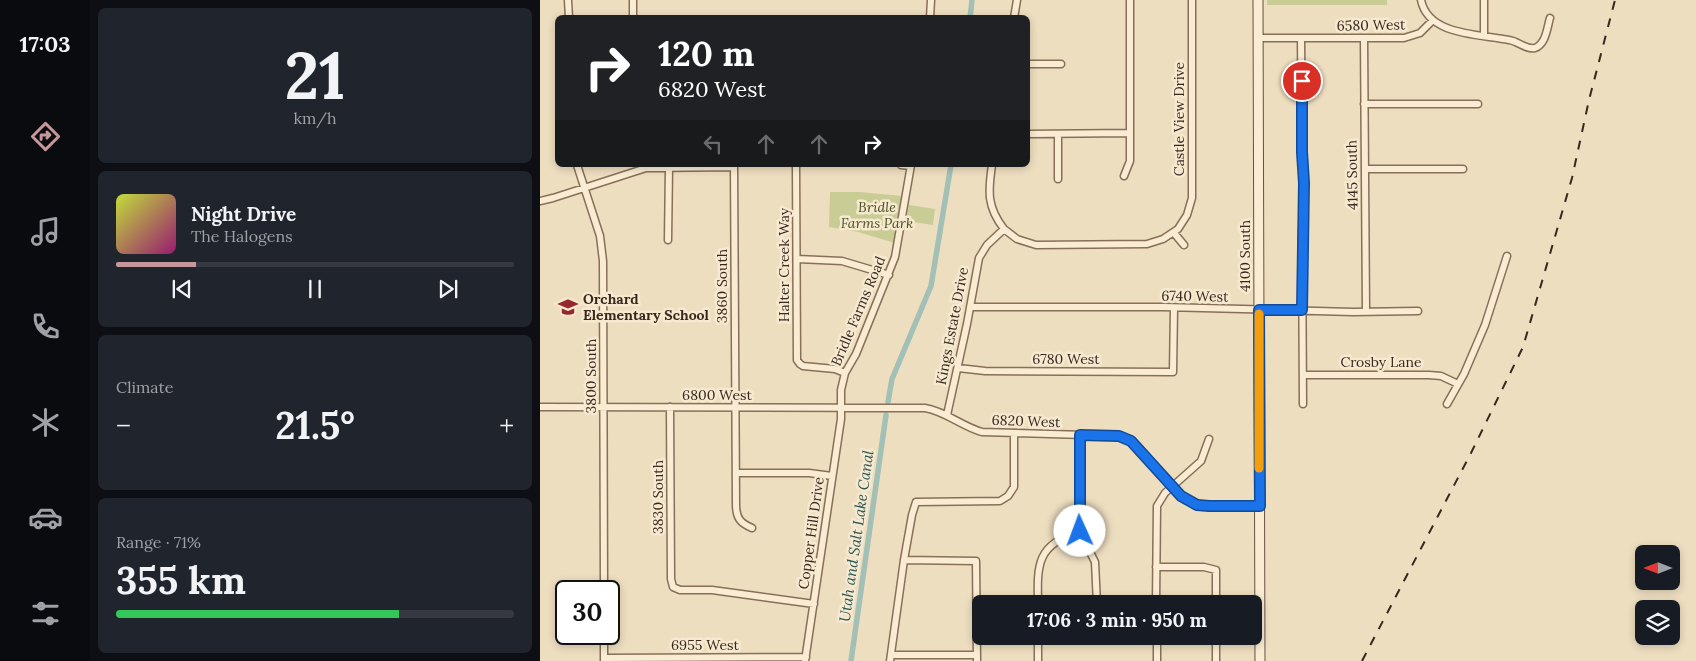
<!DOCTYPE html>
<meta charset="utf-8">
<style>
:root{--surface:#171b24;--page:#20242c;--text:#f1f3f6;--muted:#9ea1a6;--line:#363941;--accent:#c8979c}
body{margin:0;font-family:Lora,serif;background:var(--page);color:var(--text);height:100vh;display:flex;flex-direction:column;font-size:19px;white-space:nowrap}
*{box-sizing:border-box;margin:0}
p{font-size:16px;color:var(--muted)}
.icon{flex:none;width:28px;height:28px;fill:none;stroke:currentColor;stroke-width:2;stroke-linecap:round;stroke-linejoin:round}
.map{position:relative;flex:1;overflow:hidden}
.side{display:flex;flex-direction:column;gap:8px;padding:8px;background:#0d0f14;width:450px}
.side>*{flex:none}
.guide{position:absolute;left:15px;top:15px;width:475px;height:152px;border-radius:8px;box-shadow:0 2px 8px #0003;background:#202124;color:#fff;overflow:hidden}
.needle{width:32px;rotate:270deg}
.tools{position:absolute;left:1095px;top:545px;display:grid;gap:10px}
.tools a{display:grid;place-items:center;width:45px;height:45px;border-radius:8px;background:var(--surface);box-shadow:0 2px 8px #0003;font-size:25px}
.speed{position:absolute;left:15px;top:580px;display:flex;gap:10px;font-size:25px;font-weight:700;text-align:center}
.speed>*{display:grid;place-content:center;width:65px;height:65px;border-radius:50%;background:var(--surface);box-shadow:0 2px 8px #0003;line-height:1}
.speed .limit{border:2px solid #111;border-radius:8px;background:#fff;color:#111}
.pin{position:absolute;display:grid;place-items:center;width:42px;height:42px;color:#fff;margin:-21px;border:2px solid #fff;border-radius:50%;box-shadow:0 1px 5px #0007}
.me{position:absolute;width:55px;margin:-28px;rotate:358deg;stroke-linejoin:round;filter:drop-shadow(0 0 4px #0008)}
.turn{display:flex;align-items:center;gap:18px;height:105px;padding:0 20px;font-size:22px}
.turn .icon{width:65px;height:65px;stroke-width:2.5}
.turn b{display:block;font-size:35px;line-height:42px}
.lanes{display:flex;align-items:center;height:48px;padding:0 20px;background:#0003;justify-content:center;gap:25px;direction:ltr}
.lanes .off{opacity:.35}
.big{font-size:38px;font-weight:700;line-height:1.1}
.side .widget{flex:1;display:flex;flex-direction:column;justify-content:center;gap:8px;min-width:0;padding:0 18px;border-radius:8px;background:var(--page)}
.side .dial{align-items:center;gap:0}
.dial b{font-size:65px;line-height:1}
.song{display:flex;align-items:center;gap:15px}
.cover{width:60px;height:60px;border-radius:8px;background:linear-gradient(135deg,hsl(70 70% 55%),hsl(320 70% 35%))}
.played{height:5px;border-radius:2px;background:linear-gradient(90deg,var(--accent) 20%,var(--line) 20%)}
.keys{display:flex;justify-content:space-around;direction:ltr}
.heat{display:flex;justify-content:space-between;align-items:center;font-size:28px;direction:ltr}
.charge{height:8px;border-radius:4px;background:linear-gradient(90deg,#34c759 71%,var(--line) 0)}
.trip{position:absolute;left:432px;top:595px;width:290px;height:50px;border-radius:8px;background:var(--surface);box-shadow:0 2px 8px #0003;font-weight:700;line-height:50px;text-align:center}
main{display:flex;flex:1;min-height:0}
.dock{display:flex;flex-direction:column;width:90px;justify-content:space-around;align-items:center;background:#090b0e;color:var(--muted)}
.dock .icon{width:35px;height:35px}
.dock .current{color:var(--accent)}
.dock b{font-size:22px;color:var(--text)}
.map>svg:first-child{display:block}
.green{fill:#c9cc94}
.lines{fill:none;stroke-linecap:round;stroke-linejoin:round}
.canal{stroke:#a3c0b6;stroke-width:5.5}
.street-casing{stroke:#876f58;stroke-width:9}
.secondary-casing{stroke:#69503b;stroke-width:11}
.street{stroke:#f9ecd3;stroke-width:6}
.secondary{stroke:#f9ecd3;stroke-width:9}
.rail{stroke:#37281c;stroke-width:2;stroke-dasharray:9 9;stroke-linecap:butt}
.route-casing{stroke:#114b97;stroke-width:12}
.route{stroke:#1a73e8;stroke-width:9}
.slow{stroke:#f59e0b;stroke-width:9}
.labels{text-anchor:middle;dominant-baseline:central;stroke-width:5;stroke-linejoin:round;paint-order:stroke}
.street-label{font-size:14px;fill:#37281c;stroke:#f6e9d0}
.park-label{font-size:14px;font-style:italic;fill:#4a5323;stroke:#f6e9d0}
.poi-label{font-size:14px;font-weight:bold;fill:#37281c;stroke:#f6e9d0;text-anchor:start}
.water-label{font-size:15px;font-style:italic;fill:#2b5752;stroke:#f6e9d0}
</style>
<main>
<nav class="dock">
<b>17:03</b>
<svg class="icon current" aria-label="directions" viewBox="0 0 24 24"><path d="M12 3l9 9-9 9-9-9zM9 14v-3h6M13 9l2 2-2 2"/></svg>
<svg class="icon" aria-label="music" viewBox="0 0 24 24"><path d="M9 18V5l10-2v13"/><circle cx="6" cy="18" r="3"/><circle cx="16" cy="16" r="3"/></svg>
<svg class="icon" aria-label="phone" viewBox="0 0 24 24"><path d="M5 4h4l2 5-3 2q2 4 5 5l2-3 5 2v4C11 20 4 13 5 4z"/></svg>
<svg class="icon" aria-label="climate" viewBox="0 0 24 24"><path d="M12 3v18M4 7l16 10M4 17L20 7"/></svg>
<svg class="icon" aria-label="car" viewBox="0 0 24 24"><path d="M5 17H2v-5l4-1 3-4h7l3 4 3 1v5h-3M9 17h6M6 11h13"/><circle cx="7" cy="17" r="2"/><circle cx="17" cy="17" r="2"/></svg>
<svg class="icon" aria-label="filters" viewBox="0 0 24 24"><path d="M4 7h16M4 17h16"/><circle cx="9" cy="7" r="2"/><circle cx="15" cy="17" r="2"/></svg>
</nav>
<section class="side">
<div class="widget dial"><b>21</b><p>km/h</p></div>
<div class="widget">
<div class="song"><i class="cover"></i><div><b>Night Drive</b><p>The Halogens</p></div></div>
<div class="played"></div>
<div class="keys"><svg class="icon" aria-label="previous" viewBox="0 0 24 24"><path d="M18 5L8 12l10 7zM5 5v14"/></svg><svg class="icon" aria-label="pause" viewBox="0 0 24 24"><path d="M8 5v14M16 5v14"/></svg><svg class="icon" aria-label="next" viewBox="0 0 24 24"><path d="M6 5l10 7-10 7zM19 5v14"/></svg></div>
</div>
<div class="widget"><p>Climate</p>
<div class="heat"><a>−</a><b class="big">21.5°</b><a>+</a></div>
</div>
<div class="widget"><p>Range · 71%</p><b class="big">355 km</b><div class="charge"></div></div>
</section>
<div class="map">
<svg width="1156" height="661" viewBox="0 0 1156 661">
<rect width="100%" height="100%" fill="#eedec0"/>
<path class="green" d="M727 0H847V5H727Z
M290 192H320L362 196 355 243 318 232 289 227Z
M369 205 395 209 393 225 366 221Z"/>
<g class="lines">
<path class="canal" d="M430 18 432 0
M348 402 352 379 391 286 411 165
M311 661 346 415"/>
<defs>
<path id="street" d="M28 0 29 18
M881 0C888 36 940 34 969 40 978 41 986 50 995 48 1006 44 1007 28 1010 18
M944 0V35
M93 18V0
M390 18 391 0
M474 18 477 0
M718 38H864L880 33 892 21
M761 38 762 152 764 183 762 238 763 404
M824 38 826 312
M488 64H521
M824 104H938
M488 134 590 133
M518 134V179
M37 165 60 236 63 261 64 591
M194 165 196 504C196 518 200 523 212 528
M256 165 257 360 260 364 263 366 295 369 305 373
M361 165 371 166
M825 169H923
M584 176 590 161V0
M0 201 13 198 106 168 194 167
M464 229 477 239 496 245 607 244 623 239 638 229 647 215 652 198V0
M634 233 644 245
M128 240 129 167
M257 259 302 261 349 275
M430 307H623L813 312 878 311
M418 368 445 371 633 372 634 308
M763 375H889L901 376 918 384
M907 404 924 374 945 325 967 256
M0 407 385 408C405 411 421 426 442 432L579 436 591 441 598 447 641 496C663 512 694 506 720 506
M130 407 131 579 133 587 140 590H172L274 604
M407 415 427 324 439 258 447 245 464 229C447 207 448 192 452 165
M540 435V525L543 538 555 562 557 604
M196 473H269L292 476
M364 560 436 561 437 661
M616 567H664L676 570V604
M498 604C497 563 497 545 540 531
M616 604 617 506 625 493 661 461 669 439
M64 634V660
M498 636V661
M617 636V661
M676 636V661
M351 655H437
M64 658 266 657
M265 661 301 419V390L305 373 316 354 355 257 371 165
M350 661 364 560 372 515 376 502 460 501 468 496 474 487V433"/>
<path id="secondary" d="M718 0 720 661"/>
</defs>
<use href="#street" class="street-casing"/>
<use href="#secondary" class="secondary-casing"/>
<use href="#street" class="street"/>
<use href="#secondary" class="secondary"/>
<path class="rail" d="M822 661 931 453 983 347 1032 178 1049 100 1075 0"/>
</g>
<g class="lines">
<defs>
<path id="route" d="M540 531V435L579 436 591 441 641 496 657 505 669 506H720L719 310H762L764 183 762 152V81"/>
</defs>
<use href="#route" class="route-casing"/>
<use href="#route" class="route"/>
<path class="slow" d="M719 314V468"/>
</g>
<defs>
<symbol id="school-bare" viewBox="-9 -9 18 18"><path d="M0-5L7-2L0 1L-7-2ZM-4 1L0 2.5L4 1V4Q0 6-4 4Z" fill="#97272e" stroke="#f6e9d0" stroke-width="2.5" paint-order="stroke"/></symbol>
</defs>
<g fill-rule="evenodd">
<use href="#school-bare" x="14" y="293" width="28" height="28"/>
</g>
<g class="labels">
<g class="street-label">
<text transform="translate(831 25) rotate(-1)">6580 West</text>
<text transform="translate(639 119) rotate(-90)">Castle View Drive</text>
<text transform="translate(812 175) rotate(-91)">4145 South</text>
<text transform="translate(705 256) rotate(-90)">4100 South</text>
<text transform="translate(244 265) rotate(-90)">Halter Creek Way</text>
<text transform="translate(182 286) rotate(-90)">3860 South</text>
<text transform="translate(655 296) rotate(1)">6740 West</text>
<text transform="translate(318 311) rotate(-67)">Bridle Farms Road</text>
<text transform="translate(412 326) rotate(-79)">Kings Estate Drive</text>
<text x="526" y="359">6780 West</text>
<text x="841" y="362">Crosby Lane</text>
<text transform="translate(51 376) rotate(-90)">3800 South</text>
<text x="177" y="395">6800 West</text>
<text transform="translate(486 421) rotate(2)">6820 West</text>
<text transform="translate(118 497) rotate(-90)">3830 South</text>
<text transform="translate(271 533) rotate(-82)">Copper Hill Drive</text>
<text x="165" y="645">6955 West</text>
</g>
<g class="park-label">
<text x="337" y="207">Bridle<tspan x="337" dy="16">Farms Park</tspan></text>
</g>
<g class="poi-label">
<text x="43" y="299">Orchard<tspan x="43" dy="16">Elementary School</tspan></text>
</g>
<g class="water-label">
<text transform="translate(316 536) rotate(-82)">Utah and Salt Lake Canal</text>
</g>
</g>
</svg>
<div class="tools">
<a><svg class="needle" viewBox="-14 -14 28 28"><path d="M0-13l5 13h-10z" fill="#e53935"/><path d="M0 13l5-13h-10z" fill="#9ea1a6"/></svg></a>
<a><svg class="icon" aria-label="layers" viewBox="0 0 24 24"><path d="M12 4l9 5-9 5-9-5zM3 14l9 5 9-5"/></svg></a>
</div>
<div class="speed"><div class="limit">30</div></div>
<div class="pin" style="left:762px;top:81px;background:#d93025"><svg class="icon" aria-label="arrive" viewBox="0 0 24 24"><path d="M6 21V4h12l-3 4 3 4H6"/></svg></div>
<svg class="me" style="left:540px;top:531px" viewBox="-20 -20 40 40"><circle r="19" fill="#fff"/><path d="M0-13L10 11 0 6-10 11z" fill="#1a73e8"/></svg>
<div class="trip">17:06 · 3 min · 950 m</div>
<div class="guide">
<div class="turn"><svg class="icon" aria-label="right" viewBox="0 0 24 24"><path d="M7 20v-9h11M14 6l5 5-5 5"/></svg><div><b>120 m</b>6820 West</div></div>
<div class="lanes"><svg class="icon off" aria-label="left" viewBox="0 0 24 24"><path d="M17 20v-9H6M10 6l-5 5 5 5"/></svg><svg class="icon off" aria-label="ahead" viewBox="0 0 24 24"><path d="M12 20V5M6 11l6-6 6 6"/></svg><svg class="icon off" aria-label="ahead" viewBox="0 0 24 24"><path d="M12 20V5M6 11l6-6 6 6"/></svg><svg class="icon" aria-label="right" viewBox="0 0 24 24"><path d="M7 20v-9h11M14 6l5 5-5 5"/></svg></div>
</div>
</div>
</main>
